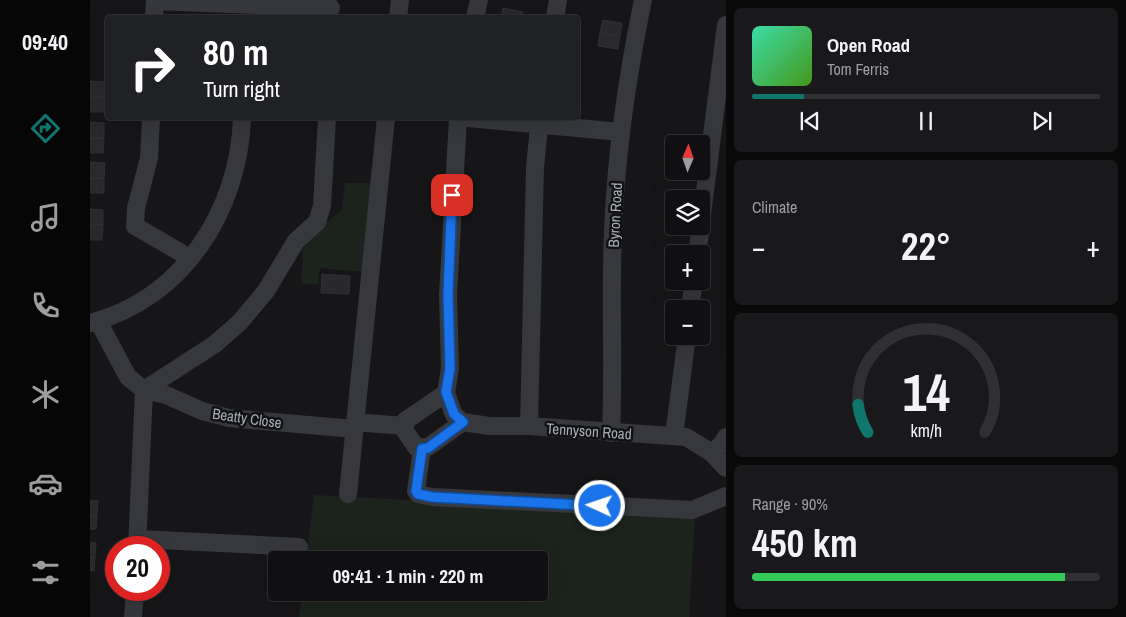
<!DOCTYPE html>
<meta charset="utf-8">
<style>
:root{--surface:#101012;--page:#19191b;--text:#f1f3f6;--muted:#9c9d9f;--line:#303032;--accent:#0f766e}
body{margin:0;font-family:"Archivo Narrow",sans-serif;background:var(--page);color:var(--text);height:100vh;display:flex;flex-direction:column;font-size:19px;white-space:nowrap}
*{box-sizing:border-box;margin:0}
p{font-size:16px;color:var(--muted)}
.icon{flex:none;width:28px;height:28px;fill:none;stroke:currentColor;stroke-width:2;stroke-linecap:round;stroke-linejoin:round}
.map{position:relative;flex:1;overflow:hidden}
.sheet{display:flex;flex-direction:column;gap:8px;padding:8px;background:#09090a;width:400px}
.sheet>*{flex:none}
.hud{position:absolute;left:15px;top:15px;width:475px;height:105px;border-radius:5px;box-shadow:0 5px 20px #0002,0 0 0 1px var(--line);background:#202124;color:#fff;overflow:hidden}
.needle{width:32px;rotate:2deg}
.controls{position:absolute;left:575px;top:135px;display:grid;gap:10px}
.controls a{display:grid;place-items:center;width:45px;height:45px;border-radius:5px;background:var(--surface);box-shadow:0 5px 20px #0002,0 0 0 1px var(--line);font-size:25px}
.speed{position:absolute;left:15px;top:536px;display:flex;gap:10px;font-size:25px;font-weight:700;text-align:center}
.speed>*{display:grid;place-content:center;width:65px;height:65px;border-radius:50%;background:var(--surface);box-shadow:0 5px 20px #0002,0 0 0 1px var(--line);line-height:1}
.speed .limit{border:8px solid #d22;background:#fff;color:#111}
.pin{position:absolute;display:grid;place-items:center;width:42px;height:42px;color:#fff;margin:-21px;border-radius:10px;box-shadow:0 2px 8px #0006}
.me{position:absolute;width:55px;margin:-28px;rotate:273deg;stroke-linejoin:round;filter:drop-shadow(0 0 4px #0008)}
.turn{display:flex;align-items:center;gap:18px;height:105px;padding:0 15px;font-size:22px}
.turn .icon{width:65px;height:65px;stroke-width:2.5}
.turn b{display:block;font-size:35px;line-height:42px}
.big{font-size:38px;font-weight:700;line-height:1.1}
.sheet .widget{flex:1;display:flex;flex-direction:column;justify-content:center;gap:8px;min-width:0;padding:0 18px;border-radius:8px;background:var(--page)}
.sheet .dial{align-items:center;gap:0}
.dial svg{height:130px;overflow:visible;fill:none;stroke:var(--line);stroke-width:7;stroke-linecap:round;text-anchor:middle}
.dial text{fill:var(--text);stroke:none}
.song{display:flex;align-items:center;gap:15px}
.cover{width:60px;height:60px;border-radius:8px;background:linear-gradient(135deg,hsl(160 70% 55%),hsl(100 70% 35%))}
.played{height:5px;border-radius:2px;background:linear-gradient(90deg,var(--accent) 15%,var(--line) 15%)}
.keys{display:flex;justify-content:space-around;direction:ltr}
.heat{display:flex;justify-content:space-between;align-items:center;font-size:28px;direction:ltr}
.charge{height:8px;border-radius:4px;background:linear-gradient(90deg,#34c759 90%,var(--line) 0)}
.trip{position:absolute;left:178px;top:551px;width:280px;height:50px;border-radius:5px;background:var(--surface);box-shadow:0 5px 20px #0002,0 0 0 1px var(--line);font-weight:700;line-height:50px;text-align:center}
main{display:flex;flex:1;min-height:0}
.tabs{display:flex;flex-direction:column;width:90px;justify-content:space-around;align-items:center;background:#060607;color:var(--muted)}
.tabs .icon{width:35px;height:35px}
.tabs .on{color:var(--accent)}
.tabs b{font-size:22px;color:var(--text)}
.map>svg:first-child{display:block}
.green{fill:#1c231d}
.building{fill:#29292c;stroke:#303034}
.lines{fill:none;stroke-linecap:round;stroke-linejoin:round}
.minor{stroke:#37383d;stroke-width:18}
.route-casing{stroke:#114b97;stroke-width:12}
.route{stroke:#1a73e8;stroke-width:9}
.labels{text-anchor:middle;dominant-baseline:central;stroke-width:5;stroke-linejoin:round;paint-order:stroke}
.street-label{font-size:15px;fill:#a8adb8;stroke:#111113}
</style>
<main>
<nav class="tabs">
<b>09:40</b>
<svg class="icon on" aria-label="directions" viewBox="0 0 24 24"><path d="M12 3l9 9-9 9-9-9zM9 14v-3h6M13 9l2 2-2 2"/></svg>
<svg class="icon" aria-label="music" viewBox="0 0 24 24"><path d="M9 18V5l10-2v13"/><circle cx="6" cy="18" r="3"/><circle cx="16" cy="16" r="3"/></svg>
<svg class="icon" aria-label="phone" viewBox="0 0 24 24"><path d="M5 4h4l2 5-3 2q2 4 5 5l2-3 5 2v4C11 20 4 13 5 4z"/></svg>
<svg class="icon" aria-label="climate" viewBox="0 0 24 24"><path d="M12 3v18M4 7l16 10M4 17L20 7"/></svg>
<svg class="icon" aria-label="car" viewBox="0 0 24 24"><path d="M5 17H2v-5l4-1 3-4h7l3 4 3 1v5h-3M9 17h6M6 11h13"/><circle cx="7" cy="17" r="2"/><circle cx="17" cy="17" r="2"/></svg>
<svg class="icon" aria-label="filters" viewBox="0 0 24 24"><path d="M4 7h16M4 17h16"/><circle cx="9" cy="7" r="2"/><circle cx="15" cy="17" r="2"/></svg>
</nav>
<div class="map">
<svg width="636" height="617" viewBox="0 0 636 617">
<rect width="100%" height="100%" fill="#161618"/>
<path class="green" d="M255 183H283L274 272 230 268 228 285 211 283 214 240 252 210Z
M224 495 605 515 599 617H209L212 593 449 592V560H216Z"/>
<path class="building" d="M413 8 433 12 431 18H411Z
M513 20 532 23 530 36 510 33Z
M510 33 530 36 528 49 508 46Z
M0 81 14 82V97L0 96Z
M0 96 14 97 13 112H0Z
M0 122 14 123V138H0Z
M0 138H14L13 153H0Z
M0 162 15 163 14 178H0Z
M0 178H14V193H0Z
M0 209 13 210V225L0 224Z
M0 224 13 225 12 240H0Z
M232 274 260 276 259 294 231 293Z
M0 501H8L7 516 0 515Z
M0 515 7 516 6 529H0Z
M0 542 6 543 5 557H0Z
M0 557H5L4 571 0 570Z"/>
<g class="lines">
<path class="minor" d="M65 1 241 8
M64 18 65 0
M308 18 310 0
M385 18 389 0
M465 18 468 0
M61 118 59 158 46 208 45 226 100 258
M368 118 358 295 360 368 356 393 364 415 373 422 399 426H439L596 437 622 453 636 468
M378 118 531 132
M611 223 636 25
M607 254 611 226
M600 309 604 281
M8 321 38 377 54 390 76 395 112 411 139 418 264 429
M0 323C93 299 149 210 152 118
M356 393 315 421V431L326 447H338L373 422
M265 422 314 426
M439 426 445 167 450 118
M521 433C524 366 520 299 523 232 526 154 537 77 553 0
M584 436 597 336
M332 449 326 491 328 494 342 497 602 510 636 496
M622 453 632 444 636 437
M258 494 296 118
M48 539 209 547
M47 548 54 390 125 344 150 322 176 291 206 241 227 222 232 206 237 118
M43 617 45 590"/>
</g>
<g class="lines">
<defs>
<path id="route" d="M362 195 358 295 360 368 356 392 364 414 373 422 338 448 332 449 326 491 328 494 342 497 510 506"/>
</defs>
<use href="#route" class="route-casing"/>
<use href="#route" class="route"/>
</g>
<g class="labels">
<g class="street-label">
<text transform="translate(525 215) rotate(-87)">Byron Road</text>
<text transform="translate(157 418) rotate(8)">Beatty Close</text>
<text transform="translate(499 431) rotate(4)">Tennyson Road</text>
</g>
</g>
</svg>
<div class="controls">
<a><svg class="needle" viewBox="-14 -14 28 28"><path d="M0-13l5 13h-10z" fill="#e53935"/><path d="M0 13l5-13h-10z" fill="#9c9d9f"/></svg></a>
<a><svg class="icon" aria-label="layers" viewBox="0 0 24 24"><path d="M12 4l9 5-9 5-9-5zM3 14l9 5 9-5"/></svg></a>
<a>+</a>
<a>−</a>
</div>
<div class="speed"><div class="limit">20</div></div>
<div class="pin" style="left:362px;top:195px;background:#d93025"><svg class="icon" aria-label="arrive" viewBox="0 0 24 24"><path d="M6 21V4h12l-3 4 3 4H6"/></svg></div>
<svg class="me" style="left:510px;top:506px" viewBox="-20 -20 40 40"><circle r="17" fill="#1a73e8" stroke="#fff" stroke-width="3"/><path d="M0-11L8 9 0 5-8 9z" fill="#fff"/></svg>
<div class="trip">09:41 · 1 min · 220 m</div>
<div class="hud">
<div class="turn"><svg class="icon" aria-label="right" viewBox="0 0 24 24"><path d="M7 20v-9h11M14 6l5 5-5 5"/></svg><div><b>80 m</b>Turn right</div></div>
</div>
</div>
<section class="sheet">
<div class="widget">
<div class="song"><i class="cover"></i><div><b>Open Road</b><p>Tom Ferris</p></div></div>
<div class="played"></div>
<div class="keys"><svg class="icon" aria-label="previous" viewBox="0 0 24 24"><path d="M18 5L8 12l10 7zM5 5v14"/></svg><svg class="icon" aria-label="pause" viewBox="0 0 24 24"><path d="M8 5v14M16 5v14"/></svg><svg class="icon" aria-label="next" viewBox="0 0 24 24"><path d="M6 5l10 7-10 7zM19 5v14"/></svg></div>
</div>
<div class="widget"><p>Climate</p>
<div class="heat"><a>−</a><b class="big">22°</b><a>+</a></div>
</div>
<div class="widget dial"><svg viewBox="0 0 100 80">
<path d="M14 69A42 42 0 1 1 86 69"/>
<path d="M14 69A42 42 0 0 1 8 52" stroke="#0f766e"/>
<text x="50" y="56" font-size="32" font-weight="700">14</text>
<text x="50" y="72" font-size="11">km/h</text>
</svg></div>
<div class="widget"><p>Range · 90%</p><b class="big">450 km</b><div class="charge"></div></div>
</section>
</main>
